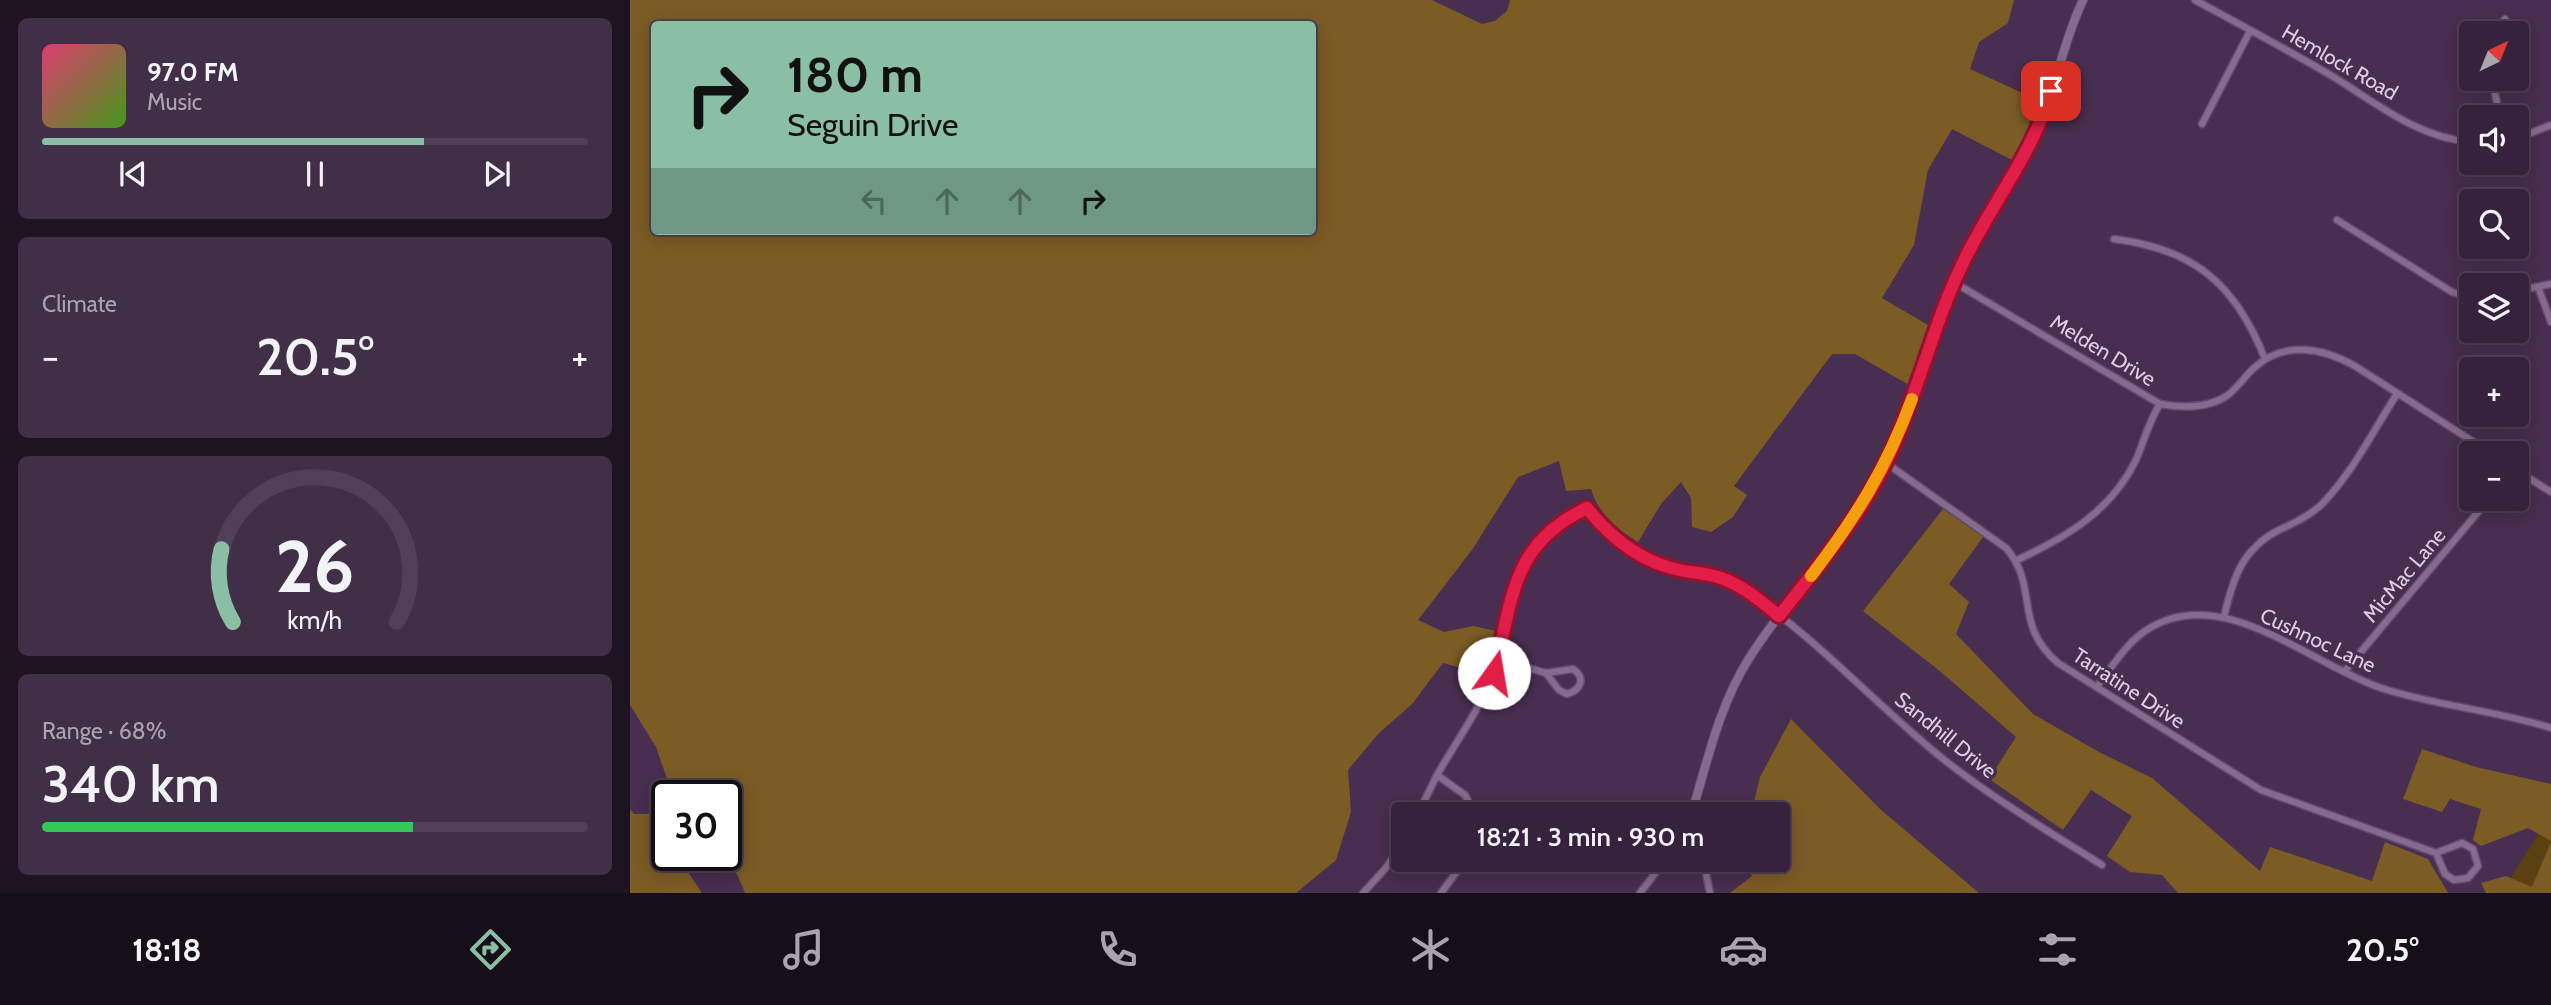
<!DOCTYPE html>
<meta charset="utf-8">
<style>
:root{--surface:#36223c;--page:#412f47;--text:#f1f3f6;--muted:#aaa4af;--line:#503f56;--accent:#8abfa5}
body{margin:0;font-family:Cabin,sans-serif;background:var(--page);color:var(--text);height:100vh;display:flex;flex-direction:column;font-size:26px;white-space:nowrap}
*{box-sizing:border-box;margin:0}
p{font-size:23px;color:var(--muted)}
.icon{flex:none;width:38px;height:38px;fill:none;stroke:currentColor;stroke-width:2;stroke-linecap:round;stroke-linejoin:round}
.map{position:relative;flex:1;overflow:hidden}
.side{display:flex;flex-direction:column;gap:18px;padding:18px;background:#1e1321;width:630px}
.side>*{flex:none}
.top-card{position:absolute;left:21px;top:21px;width:665px;height:214px;border-radius:7px;box-shadow:0 4px 18px #0003,0 0 0 2px var(--line);background:#8abfa5;color:#111;overflow:hidden}
.needle{width:46px;rotate:43deg}
.controls{position:absolute;left:1829px;top:21px;display:grid;gap:14px}
.controls a{display:grid;place-items:center;width:70px;height:70px;border-radius:7px;background:var(--surface);box-shadow:0 4px 18px #0003,0 0 0 2px var(--line);font-size:35px}
.speed{position:absolute;left:21px;top:780px;display:flex;gap:14px;font-size:35px;font-weight:700;text-align:center}
.speed>*{display:grid;place-content:center;width:91px;height:91px;border-radius:50%;background:var(--surface);box-shadow:0 4px 18px #0003,0 0 0 2px var(--line);line-height:1}
.speed .limit{border:4px solid #111;border-radius:10px;background:#fff;color:#111}
.pin{position:absolute;display:grid;place-items:center;width:60px;height:60px;color:#fff;margin:-30px;border-radius:14px;box-shadow:0 4px 10px #0006}
.me{position:absolute;width:77px;margin:-38px;rotate:13deg;stroke-linejoin:round;filter:drop-shadow(0 0 5px #0008)}
.turn{display:flex;align-items:center;gap:24px;height:147px;padding:0 21px;font-size:32px}
.turn .icon{width:91px;height:91px;stroke-width:2.5}
.turn b{display:block;font-size:49px;line-height:60px}
.lanes{display:flex;align-items:center;height:66px;padding:0 21px;background:#0003;justify-content:center;gap:35px;direction:ltr}
.lanes .off{opacity:.35}
.big{font-size:52px;font-weight:600;line-height:1.1}
.side .tile{flex:1;display:flex;flex-direction:column;justify-content:center;gap:10px;min-width:0;padding:0 24px;border-radius:10px;background:var(--page)}
.side .dial{align-items:center;gap:0}
.dial svg{height:182px;overflow:visible;fill:none;stroke:var(--line);stroke-width:7;stroke-linecap:round;text-anchor:middle}
.dial text{fill:var(--text);stroke:none}
.song{display:flex;align-items:center;gap:21px}
.cover{width:84px;height:84px;border-radius:10px;background:linear-gradient(135deg,hsl(340 70% 55%),hsl(100 70% 35%))}
.played{height:7px;border-radius:4px;background:linear-gradient(90deg,var(--accent) 70%,var(--line) 70%)}
.keys{display:flex;justify-content:space-around;direction:ltr}
.heat{display:flex;justify-content:space-between;align-items:center;font-size:38px;direction:ltr}
.charge{height:10px;border-radius:5px;background:linear-gradient(90deg,#34c759 68%,var(--line) 0)}
.trip{position:absolute;left:761px;top:802px;width:399px;height:70px;border-radius:7px;background:var(--surface);box-shadow:0 4px 18px #0003,0 0 0 2px var(--line);font-weight:600;line-height:70px;text-align:center}
.tab-bar{display:flex;height:112px;justify-content:space-around;align-items:center;background:#160e18;color:var(--muted)}
.tab-bar .icon{width:49px;height:49px}
.tab-bar .on{color:var(--accent)}
.tab-bar b{font-size:32px;color:var(--text)}
main{display:flex;flex:1;min-height:0}
.map>svg:first-child{display:block}
.green{fill:#5b4011}
.forest{fill:#7c5c25;fill-rule:evenodd}
.lines{fill:none;stroke-linecap:round;stroke-linejoin:round}
.minor-casing{stroke:#634c69;stroke-width:9}
.tertiary-casing{stroke:#634c69;stroke-width:10}
.minor{stroke:#876a90;stroke-width:6}
.tertiary{stroke:#876a90;stroke-width:8}
.route-casing{stroke:#92132f;stroke-width:18}
.route{stroke:#e11d48;stroke-width:12}
.slow{stroke:#f59e0b;stroke-width:12}
.labels{text-anchor:middle;dominant-baseline:central;stroke-width:7;stroke-linejoin:round;paint-order:stroke}
.street-label{font-size:21px;fill:#decee3;stroke:#482e50}
</style>
<main>
<section class="side">
<div class="tile">
<div class="song"><i class="cover"></i><div><b>97.0 FM</b><p>Music</p></div></div>
<div class="played"></div>
<div class="keys"><svg class="icon" aria-label="previous" viewBox="0 0 24 24"><path d="M18 5L8 12l10 7zM5 5v14"/></svg><svg class="icon" aria-label="pause" viewBox="0 0 24 24"><path d="M8 5v14M16 5v14"/></svg><svg class="icon" aria-label="next" viewBox="0 0 24 24"><path d="M6 5l10 7-10 7zM19 5v14"/></svg></div>
</div>
<div class="tile"><p>Climate</p>
<div class="heat"><a>−</a><b class="big">20.5°</b><a>+</a></div>
</div>
<div class="tile dial"><svg viewBox="0 0 100 80">
<path d="M14 69A42 42 0 1 1 86 69"/>
<path d="M14 69A42 42 0 0 1 9 37" stroke="#8abfa5"/>
<text x="50" y="56" font-size="32" font-weight="700">26</text>
<text x="50" y="72" font-size="11">km/h</text>
</svg></div>
<div class="tile"><p>Range · 68%</p><b class="big">340 km</b><div class="charge"></div></div>
</section>
<div class="map">
<svg width="1921" height="893" viewBox="0 0 1921 893">
<rect width="100%" height="100%" fill="#482e50"/>
<path class="green" d="M1921 814V893H1871Z"/>
<path class="forest" d="M0 0H802L852 24 865 21 877 11 880 0H1384L1378 23 1349 42 1340 69 1408 100 1397 139 1382 160 1322 129 1298 170 1284 245 1252 298 1298 325 1279 385 1225 354H1202L1104 486 1117 495 1103 517 1081 532 1062 527 1061 498 1051 482 1031 504 1008 542C986 529 968 513 961 489L936 491 929 461 888 477 842 550 788 620 814 632 843 626 866 631 854 674 813 663 782 704 748 734 718 770 721 812 706 860 666 893H115L107 874 93 856H96V796H43L26 747 0 705ZM682 24V231H24V24Z
M1313 509 1353 537 1319 584 1339 602 1326 634 1403 714 1469 752 1522 778 1630 871 1640 847 1742 881 1755 842 1798 859 1818 893H1548L1532 875 1500 872 1477 856 1502 816 1461 790 1433 830 1359 779 1386 737 1311 672 1233 611Z
M1161 719 1250 809 1349 893H1100L1122 876 1113 859H1148V814H1121L1130 777Z
M1792 749 1846 767 1921 784V841L1898 828 1851 846 1843 840 1851 809 1820 799 1812 812 1773 799Z
M0 809 4 814H19L37 829V855L31 865 34 873 44 866H54L72 893H0Z
M1921 842V893H1856L1851 883 1876 876 1902 887Z"/>
<g class="lines">
<defs>
<path id="minor" d="M1565 0C1609 24 1654 48 1697 73 1743 100 1786 138 1841 142
M1864 33 1875 19
M1862 79 1870 117
M1572 124 1620 31
M1886 139 1921 125
M1707 220 1822 292 1841 298
M1484 239C1565 249 1606 285 1635 359
M1325 283 1530 404C1552 408 1578 409 1598 395 1608 387 1615 376 1624 368 1654 340 1693 348 1725 366L1861 453
M1908 287 1921 322
M1886 291 1921 284
M1256 463 1376 548C1410 587 1382 624 1428 663L1631 790 1806 853
M1886 470 1921 492
M1387 560C1437 537 1481 511 1506 460 1514 441 1519 421 1530 404
M1594 617C1603 578 1612 549 1649 530 1664 523 1679 516 1691 505 1722 474 1743 431 1767 394
M868 659 916 673
M943 669C956 678 951 690 937 694L929 690 916 673Z
M1714 672 1859 499
M1467 687C1481 668 1495 645 1515 631 1590 580 1679 664 1751 688 1806 706 1865 710 1921 728
M807 775C826 742 848 712 862 677 891 605 870 547 957 508 981 537 1010 561 1048 570 1071 575 1092 576 1113 589 1186 637 1245 704 1312 758 1362 798 1418 831 1472 865
M788 814 807 775 835 795 845 814
M1832 843 1843 849 1848 866 1838 878 1824 880 1815 874 1806 853Z
M1073 859 1080 893
M733 893 755 869 774 842
M811 893 836 859
M1010 893 1036 859"/>
<path id="tertiary" d="M1063 809C1078 758 1090 705 1118 660 1160 593 1219 537 1255 466 1286 402 1301 332 1330 268 1352 220 1388 179 1408 130 1426 87 1433 42 1453 0"/>
</defs>
<use href="#minor" class="minor-casing"/>
<use href="#tertiary" class="tertiary-casing"/>
<use href="#minor" class="minor"/>
<use href="#tertiary" class="tertiary"/>
</g>
<g class="lines">
<defs>
<path id="route" d="M864 673C883 600 880 544 957 508 981 538 1011 562 1049 570 1063 573 1077 573 1091 578 1112 585 1132 602 1149 616 1193 561 1239 505 1266 440 1290 383 1305 321 1332 265 1360 205 1402 156 1421 91"/>
</defs>
<use href="#route" class="route-casing"/>
<use href="#route" class="route"/>
<path class="slow" d="M1181 576C1226 517 1256 469 1282 399"/>
</g>
<g class="labels">
<g class="street-label">
<text transform="translate(1710 62) rotate(30)">Hemlock Road</text>
<text transform="translate(1473 350) rotate(31)">Melden Drive</text>
<text transform="translate(1774 575) rotate(-50)">MicMac Lane</text>
<text transform="translate(1688 640) rotate(25)">Cushnoc Lane</text>
<text transform="translate(1499 688) rotate(33)">Tarratine Drive</text>
<text transform="translate(1316 735) rotate(39)">Sandhill Drive</text>
</g>
</g>
</svg>
<div class="controls">
<a><svg class="needle" viewBox="-14 -14 28 28"><path d="M0-13l5 13h-10z" fill="#e53935"/><path d="M0 13l5-13h-10z" fill="#aaa4af"/></svg></a>
<a><svg class="icon" aria-label="sound" viewBox="0 0 24 24"><path d="M4 9h4l5-4v14l-5-4H4zM17 9q2 3 0 6"/></svg></a>
<a><svg class="icon" aria-label="search" viewBox="0 0 24 24"><circle cx="10" cy="10" r="6"/><path d="M15 15l6 6"/></svg></a>
<a><svg class="icon" aria-label="layers" viewBox="0 0 24 24"><path d="M12 4l9 5-9 5-9-5zM3 14l9 5 9-5"/></svg></a>
<a>+</a>
<a>−</a>
</div>
<div class="speed"><div class="limit">30</div></div>
<div class="pin" style="left:1421px;top:91px;background:#d93025"><svg class="icon" aria-label="arrive" viewBox="0 0 24 24"><path d="M6 21V4h12l-3 4 3 4H6"/></svg></div>
<svg class="me" style="left:864px;top:673px" viewBox="-20 -20 40 40"><circle r="19" fill="#fff"/><path d="M0-13L10 11 0 6-10 11z" fill="#e11d48"/></svg>
<div class="trip">18:21 · 3 min · 930 m</div>
<div class="top-card">
<div class="turn"><svg class="icon" aria-label="right" viewBox="0 0 24 24"><path d="M7 20v-9h11M14 6l5 5-5 5"/></svg><div><b>180 m</b>Seguin Drive</div></div>
<div class="lanes"><svg class="icon off" aria-label="left" viewBox="0 0 24 24"><path d="M17 20v-9H6M10 6l-5 5 5 5"/></svg><svg class="icon off" aria-label="ahead" viewBox="0 0 24 24"><path d="M12 20V5M6 11l6-6 6 6"/></svg><svg class="icon off" aria-label="ahead" viewBox="0 0 24 24"><path d="M12 20V5M6 11l6-6 6 6"/></svg><svg class="icon" aria-label="right" viewBox="0 0 24 24"><path d="M7 20v-9h11M14 6l5 5-5 5"/></svg></div>
</div>
</div>
</main>
<nav class="tab-bar">
<b>18:18</b>
<svg class="icon on" aria-label="directions" viewBox="0 0 24 24"><path d="M12 3l9 9-9 9-9-9zM9 14v-3h6M13 9l2 2-2 2"/></svg>
<svg class="icon" aria-label="music" viewBox="0 0 24 24"><path d="M9 18V5l10-2v13"/><circle cx="6" cy="18" r="3"/><circle cx="16" cy="16" r="3"/></svg>
<svg class="icon" aria-label="phone" viewBox="0 0 24 24"><path d="M5 4h4l2 5-3 2q2 4 5 5l2-3 5 2v4C11 20 4 13 5 4z"/></svg>
<svg class="icon" aria-label="climate" viewBox="0 0 24 24"><path d="M12 3v18M4 7l16 10M4 17L20 7"/></svg>
<svg class="icon" aria-label="car" viewBox="0 0 24 24"><path d="M5 17H2v-5l4-1 3-4h7l3 4 3 1v5h-3M9 17h6M6 11h13"/><circle cx="7" cy="17" r="2"/><circle cx="17" cy="17" r="2"/></svg>
<svg class="icon" aria-label="filters" viewBox="0 0 24 24"><path d="M4 7h16M4 17h16"/><circle cx="9" cy="7" r="2"/><circle cx="15" cy="17" r="2"/></svg>
<b>20.5°</b>
</nav>
